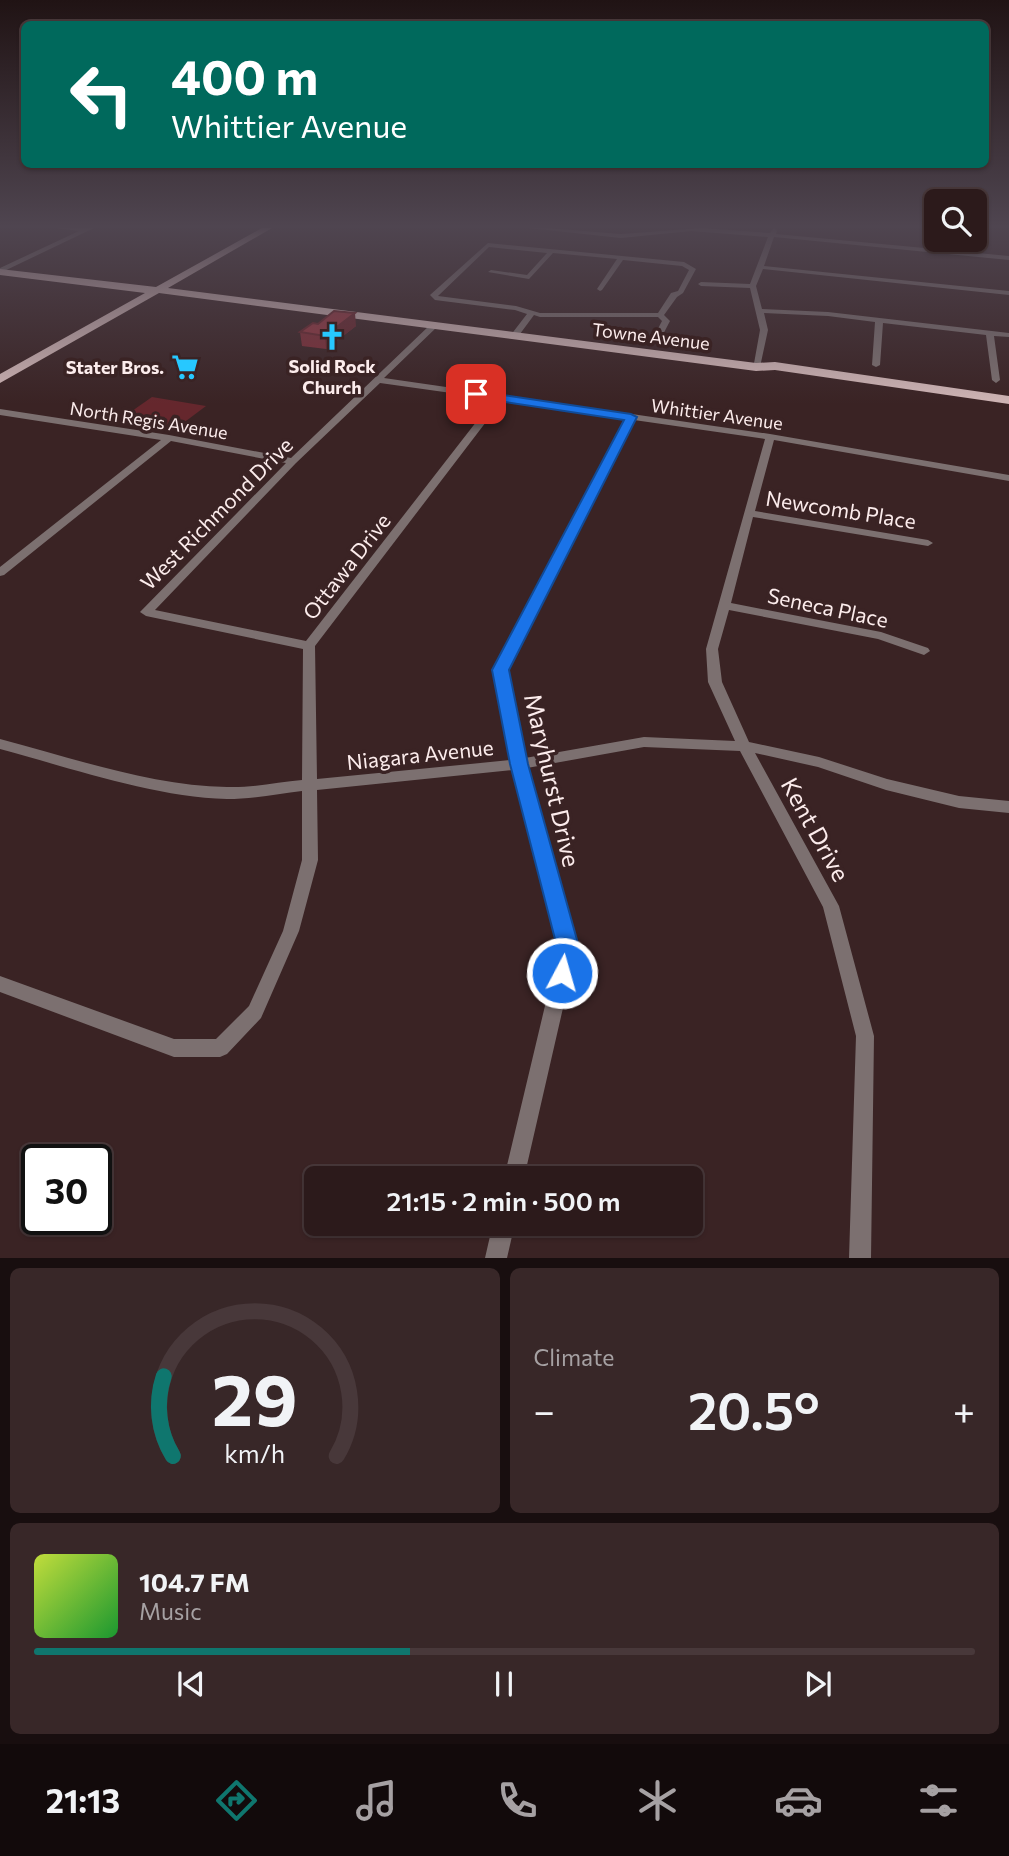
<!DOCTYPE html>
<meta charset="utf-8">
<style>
:root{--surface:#2c1a1b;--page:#382728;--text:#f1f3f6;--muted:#a6a1a3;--line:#48383a;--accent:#0f766e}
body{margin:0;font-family:Commissioner,sans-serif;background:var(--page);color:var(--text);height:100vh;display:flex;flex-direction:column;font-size:26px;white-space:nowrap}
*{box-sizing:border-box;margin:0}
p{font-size:23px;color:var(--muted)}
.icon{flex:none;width:38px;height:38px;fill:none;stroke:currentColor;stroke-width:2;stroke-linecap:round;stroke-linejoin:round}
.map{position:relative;height:1258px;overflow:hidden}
.sheet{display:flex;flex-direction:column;gap:10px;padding:10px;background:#180e0f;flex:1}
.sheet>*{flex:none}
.banner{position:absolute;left:21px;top:21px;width:968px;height:147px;border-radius:10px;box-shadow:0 2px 5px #0004,0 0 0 2px var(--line);background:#00695c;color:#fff;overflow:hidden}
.controls{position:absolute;left:924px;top:189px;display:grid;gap:14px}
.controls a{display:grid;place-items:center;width:63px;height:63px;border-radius:10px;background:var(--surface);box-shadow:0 2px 5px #0004,0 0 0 2px var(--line);font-size:35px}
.speed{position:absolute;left:21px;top:1144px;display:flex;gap:14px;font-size:35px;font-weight:700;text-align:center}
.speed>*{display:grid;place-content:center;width:91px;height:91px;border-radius:50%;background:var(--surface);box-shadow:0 2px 5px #0004,0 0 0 2px var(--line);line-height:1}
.speed .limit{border:4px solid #111;border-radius:10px;background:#fff;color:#111}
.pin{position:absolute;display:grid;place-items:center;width:60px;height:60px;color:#fff;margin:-30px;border-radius:14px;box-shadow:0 4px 10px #0006}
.me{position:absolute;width:77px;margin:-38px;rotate:6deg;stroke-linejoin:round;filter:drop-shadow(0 0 5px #0008)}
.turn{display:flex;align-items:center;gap:24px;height:147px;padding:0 35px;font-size:32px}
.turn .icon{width:91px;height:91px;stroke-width:2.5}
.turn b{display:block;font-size:49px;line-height:60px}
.big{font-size:52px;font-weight:600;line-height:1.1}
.sheet .card{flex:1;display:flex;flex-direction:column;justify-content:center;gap:10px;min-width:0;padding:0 24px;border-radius:10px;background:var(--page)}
.sheet .dial{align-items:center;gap:0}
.dial svg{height:182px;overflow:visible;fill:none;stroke:var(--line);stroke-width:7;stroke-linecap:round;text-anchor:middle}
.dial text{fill:var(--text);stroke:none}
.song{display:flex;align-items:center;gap:21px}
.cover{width:84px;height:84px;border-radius:10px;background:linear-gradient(135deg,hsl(70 70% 55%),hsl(130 70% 35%))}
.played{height:7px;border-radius:4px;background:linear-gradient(90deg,var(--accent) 40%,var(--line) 40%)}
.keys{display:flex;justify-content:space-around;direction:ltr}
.heat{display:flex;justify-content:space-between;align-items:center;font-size:38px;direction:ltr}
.sheet .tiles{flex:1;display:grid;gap:10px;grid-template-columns:1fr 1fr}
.card:last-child{grid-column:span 2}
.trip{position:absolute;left:304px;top:1166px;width:399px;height:70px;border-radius:10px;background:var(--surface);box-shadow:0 2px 5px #0004,0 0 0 2px var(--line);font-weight:600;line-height:70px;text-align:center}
.tab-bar{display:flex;height:112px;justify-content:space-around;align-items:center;background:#120a0b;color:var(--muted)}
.tab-bar .icon{width:49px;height:49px}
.tab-bar .selected{color:var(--accent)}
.tab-bar b{font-size:32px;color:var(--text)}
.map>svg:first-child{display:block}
.green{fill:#65272d}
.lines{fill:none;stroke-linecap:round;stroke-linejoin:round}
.street{fill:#7c7070;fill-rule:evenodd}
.primary{fill:#cfb5b5;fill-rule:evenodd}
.wall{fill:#802e37}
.shaded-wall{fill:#68262d}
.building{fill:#953640;stroke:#68262d;stroke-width:2}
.route{fill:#1a73e8;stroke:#114b97;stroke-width:2}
.labels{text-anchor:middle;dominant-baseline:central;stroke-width:7;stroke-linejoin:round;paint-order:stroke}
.far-street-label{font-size:18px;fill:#fcecec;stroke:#3a2324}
.far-poi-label{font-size:18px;font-weight:bold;fill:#fcecec;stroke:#3a2324}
.street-label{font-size:21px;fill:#fcecec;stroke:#3a2324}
.near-street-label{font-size:24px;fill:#fcecec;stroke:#3a2324}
</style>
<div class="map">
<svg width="1009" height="1258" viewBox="0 0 1009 1258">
<rect width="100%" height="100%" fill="#3a2324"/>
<path class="green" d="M152 397 206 406 178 427 122 418Z"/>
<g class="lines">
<path class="street" d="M56 228H94L0 273V268L79 231Z
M528 228H547L621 234 702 228 770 233 774 228 777 230 776 234 1009 256V260L774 237 764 266 1009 291V295L763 269 756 286 762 309 828 312 1009 333V337L994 336 1000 380 996 383 992 380 986 335 883 323 880 365 876 367 872 365 875 322 828 316 764 313 768 330 760 367 753 369 760 330 750 288 701 286 698 284 701 282 750 284 768 237 691 231 621 238Z
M488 243 684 262 696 269 683 293 677 297 664 315 670 321 658 344 651 342 662 321 658 317H540L534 315 517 338H514L510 336 527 314 515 310 435 300 430 295ZM489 247 547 253 527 275 491 270 488 272 529 279 553 253 617 259 597 289 600 291 602 290 623 260 682 266 689 270 678 291 671 293 658 313H540L516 306 438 296Z
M431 324 438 326 384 378 770 434 1009 475V481L774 440 755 511 928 540 933 543 928 546 753 517 731 603 881 632 928 648 930 651 924 655 878 639 729 610 718 649 722 682 749 742 819 757 887 779 959 796 1009 801V813L959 808 886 790 818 767 755 753 839 906 874 1036 871 1258H849L856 1036 823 907 740 751 644 747 527 768 577 947 524 1178H504L559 947 513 770 317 790 318 860 299 931 261 1018 227 1054 220 1057H174L0 992V976L174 1039H216L249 1006 283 931 302 860V791C278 794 252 799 227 799 153 797 71 768 0 749V739C72 758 153 786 227 787 252 788 278 782 302 780L303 649 146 616 140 612 286 463 171 441 4 575 0 576V567L161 440 0 415V409L169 435 291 458ZM380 383 494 399 306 641 155 610 296 463ZM502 401 626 419 494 670 511 760 317 779 315 646ZM634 420 765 439 706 649 708 682 735 741 644 737 525 758 506 670Z
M493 1223H515L507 1258H485Z"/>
<path class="primary" d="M262 228H272L168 288 756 363 775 362 1009 396V404L775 370 756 371 159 293 0 383V374L145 293 0 275V269L156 287Z"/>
</g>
<path class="wall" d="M318 324 356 326 326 349 302 346 300 332Z"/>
<path class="shaded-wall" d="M355 313 356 326 326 349 325 336Z"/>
<path class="building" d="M334 311 355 313 325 336 300 332 313 323 318 324Z"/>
<linearGradient id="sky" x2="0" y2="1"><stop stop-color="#201314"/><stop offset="0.56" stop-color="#4f4550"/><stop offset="1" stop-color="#4f4550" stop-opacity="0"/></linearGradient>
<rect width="1009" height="404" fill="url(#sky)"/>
<path class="route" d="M476 391 631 414 637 417 509 670 528 764 579 947 570 980 562 983 554 980 550 973 557 947 510 764 492 670 624 420 472 397V392Z"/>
<defs>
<symbol id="church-bare" viewBox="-9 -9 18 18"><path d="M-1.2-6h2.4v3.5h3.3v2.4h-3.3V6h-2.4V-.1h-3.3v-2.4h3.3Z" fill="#27c8ff" stroke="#3a2324" stroke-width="2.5" paint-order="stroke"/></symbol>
<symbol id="supermarket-bare" viewBox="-9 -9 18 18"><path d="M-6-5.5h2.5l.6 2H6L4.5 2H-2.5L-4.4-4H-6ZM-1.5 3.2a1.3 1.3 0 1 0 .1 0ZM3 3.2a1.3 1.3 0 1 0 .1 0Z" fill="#27c8ff" stroke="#3a2324" stroke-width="2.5" paint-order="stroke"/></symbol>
</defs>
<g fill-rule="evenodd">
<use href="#church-bare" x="313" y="318" width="38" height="38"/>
<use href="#supermarket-bare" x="166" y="348" width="38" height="38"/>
</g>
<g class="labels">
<g class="far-street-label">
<text transform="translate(651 336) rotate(7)">Towne Avenue</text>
<text transform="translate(717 414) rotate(8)">Whittier Avenue</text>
<text transform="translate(149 420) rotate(9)">North Regis Avenue</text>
</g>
<g class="far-poi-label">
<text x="332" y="366">Solid Rock<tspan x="332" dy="21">Church</tspan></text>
<text x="164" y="367" text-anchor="end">Stater Bros.</text>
</g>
<g class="street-label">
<text transform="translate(841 509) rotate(9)">Newcomb Place</text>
<text transform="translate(216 513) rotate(-45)">West Richmond Drive</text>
<text transform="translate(346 566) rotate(-52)">Ottawa Drive</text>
<text transform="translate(828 607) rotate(12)">Seneca Place</text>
<text transform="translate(420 754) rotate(-6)">Niagara Avenue</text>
</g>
<g class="near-street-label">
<text transform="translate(553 780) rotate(77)">Maryhurst Drive</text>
<text transform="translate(816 829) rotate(61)">Kent Drive</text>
</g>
</g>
</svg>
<div class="controls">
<a><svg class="icon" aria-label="search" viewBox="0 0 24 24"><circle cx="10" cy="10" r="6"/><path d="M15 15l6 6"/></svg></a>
</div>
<div class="speed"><div class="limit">30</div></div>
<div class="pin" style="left:476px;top:394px;background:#d93025"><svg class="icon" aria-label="arrive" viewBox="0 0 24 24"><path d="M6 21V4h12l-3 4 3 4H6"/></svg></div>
<svg class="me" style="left:562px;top:973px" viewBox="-20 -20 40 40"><circle r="17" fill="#1a73e8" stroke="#fff" stroke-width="3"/><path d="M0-11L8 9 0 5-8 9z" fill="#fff"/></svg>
<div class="trip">21:15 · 2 min · 500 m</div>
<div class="banner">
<div class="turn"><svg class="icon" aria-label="left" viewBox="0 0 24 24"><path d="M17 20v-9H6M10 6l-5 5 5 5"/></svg><div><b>400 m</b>Whittier Avenue</div></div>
</div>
</div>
<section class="sheet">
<div class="tiles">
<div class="card dial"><svg viewBox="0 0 100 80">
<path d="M14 69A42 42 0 1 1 86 69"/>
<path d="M14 69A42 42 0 0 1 10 34" stroke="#0f766e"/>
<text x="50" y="56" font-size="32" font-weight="700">29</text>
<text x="50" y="72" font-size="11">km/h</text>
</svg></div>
<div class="card"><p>Climate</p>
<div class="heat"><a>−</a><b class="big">20.5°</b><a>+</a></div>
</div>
<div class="card">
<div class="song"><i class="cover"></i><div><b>104.7 FM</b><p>Music</p></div></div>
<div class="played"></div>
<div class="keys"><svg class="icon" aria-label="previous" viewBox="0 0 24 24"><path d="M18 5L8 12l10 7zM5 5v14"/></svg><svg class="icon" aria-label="pause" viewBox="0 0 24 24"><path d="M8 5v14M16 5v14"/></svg><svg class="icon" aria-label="next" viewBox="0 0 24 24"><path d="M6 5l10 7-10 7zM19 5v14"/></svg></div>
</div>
</div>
</section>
<nav class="tab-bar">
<b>21:13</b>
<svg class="icon selected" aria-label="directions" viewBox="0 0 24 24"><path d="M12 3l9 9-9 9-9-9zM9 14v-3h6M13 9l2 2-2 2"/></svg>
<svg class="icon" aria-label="music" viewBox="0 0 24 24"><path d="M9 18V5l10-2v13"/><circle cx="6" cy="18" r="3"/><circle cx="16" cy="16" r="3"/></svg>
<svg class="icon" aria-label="phone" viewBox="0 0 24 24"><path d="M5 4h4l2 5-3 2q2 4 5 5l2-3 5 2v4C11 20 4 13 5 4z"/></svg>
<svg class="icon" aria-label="climate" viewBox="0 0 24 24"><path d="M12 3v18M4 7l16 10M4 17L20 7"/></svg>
<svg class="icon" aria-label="car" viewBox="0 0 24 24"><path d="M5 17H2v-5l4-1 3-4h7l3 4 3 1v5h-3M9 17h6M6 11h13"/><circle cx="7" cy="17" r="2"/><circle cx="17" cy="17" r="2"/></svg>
<svg class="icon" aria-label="filters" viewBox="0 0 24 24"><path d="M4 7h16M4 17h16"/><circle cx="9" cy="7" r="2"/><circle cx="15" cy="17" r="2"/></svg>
</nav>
